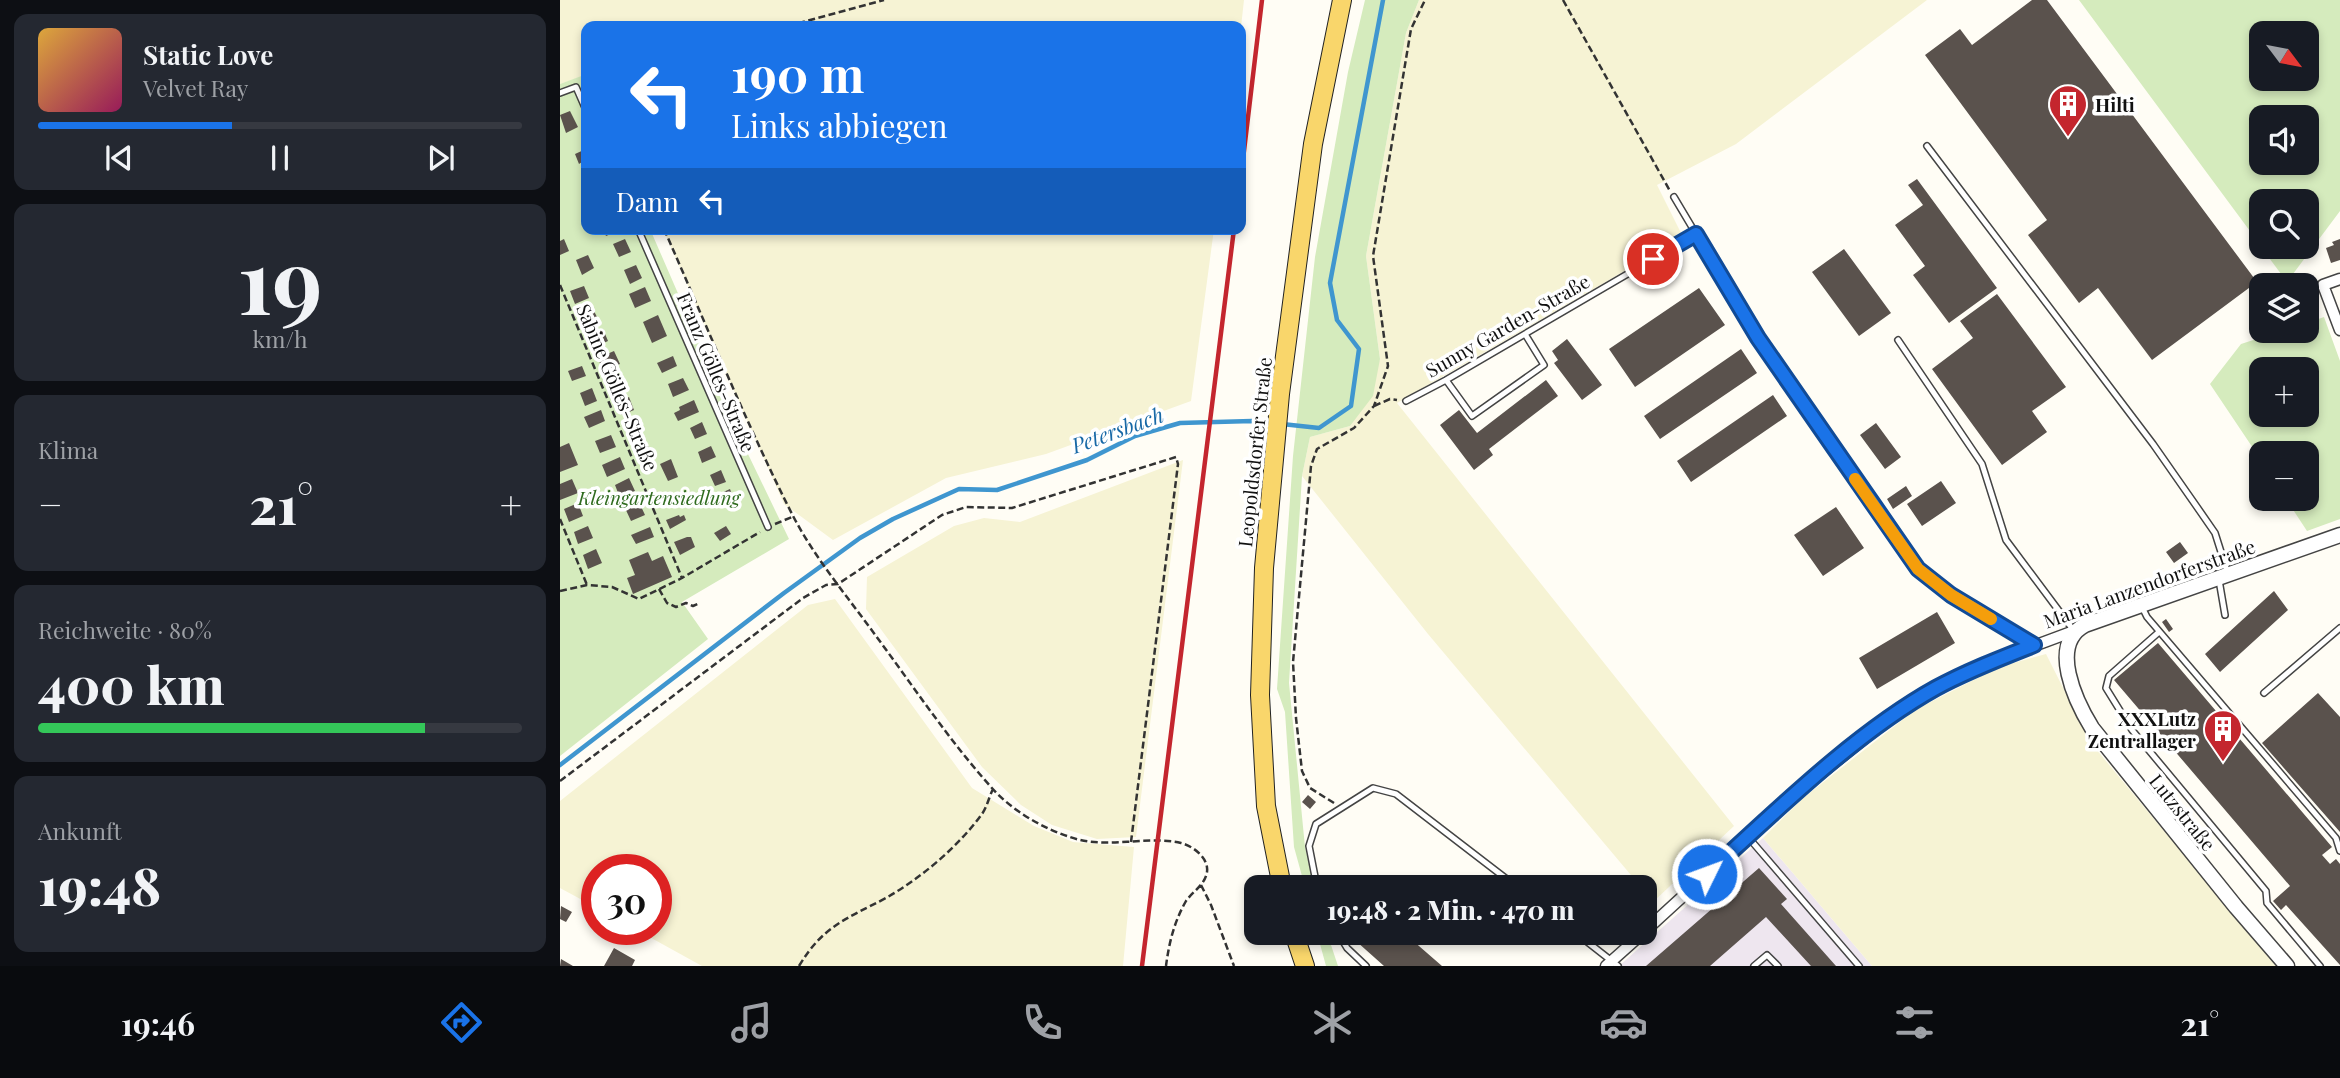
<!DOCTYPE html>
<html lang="de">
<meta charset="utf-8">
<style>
:root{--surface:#171b24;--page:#242831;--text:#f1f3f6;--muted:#9ea1a6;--line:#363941;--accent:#1a73e8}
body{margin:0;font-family:"Playfair Display",serif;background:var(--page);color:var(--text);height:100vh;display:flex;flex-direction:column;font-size:26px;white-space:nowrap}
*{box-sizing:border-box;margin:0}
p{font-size:23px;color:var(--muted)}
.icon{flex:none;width:38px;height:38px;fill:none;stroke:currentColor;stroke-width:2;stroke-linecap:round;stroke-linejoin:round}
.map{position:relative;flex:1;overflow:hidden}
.details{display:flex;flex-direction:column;gap:14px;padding:14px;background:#0d0f14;width:560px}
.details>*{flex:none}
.banner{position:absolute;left:21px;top:21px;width:665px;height:214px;border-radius:14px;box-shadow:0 4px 10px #0003;background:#1a73e8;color:#fff;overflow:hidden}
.needle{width:46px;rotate:122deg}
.controls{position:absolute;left:1689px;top:21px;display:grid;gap:14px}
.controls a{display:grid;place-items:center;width:70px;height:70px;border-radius:14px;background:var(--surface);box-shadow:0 4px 10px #0003;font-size:35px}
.speed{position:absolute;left:21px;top:854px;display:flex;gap:14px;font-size:35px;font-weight:700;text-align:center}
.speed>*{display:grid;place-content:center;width:91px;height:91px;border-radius:50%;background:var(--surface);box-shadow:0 4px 10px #0003;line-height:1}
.speed .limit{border:10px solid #d22;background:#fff;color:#111}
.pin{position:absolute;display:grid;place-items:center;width:60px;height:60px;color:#fff;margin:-30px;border:4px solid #fff;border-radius:50%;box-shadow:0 2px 7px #0007}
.me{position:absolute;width:77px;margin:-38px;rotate:48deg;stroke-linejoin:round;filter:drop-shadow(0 0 5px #0008)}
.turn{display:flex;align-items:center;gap:24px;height:147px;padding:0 35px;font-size:32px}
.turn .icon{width:91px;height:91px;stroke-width:2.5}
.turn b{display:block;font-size:49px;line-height:60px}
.then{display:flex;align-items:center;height:66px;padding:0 35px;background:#0003;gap:14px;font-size:26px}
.big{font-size:52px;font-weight:800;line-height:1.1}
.details .card{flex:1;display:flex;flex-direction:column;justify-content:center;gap:10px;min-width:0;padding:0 24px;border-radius:14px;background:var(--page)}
.details .dial{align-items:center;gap:0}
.dial b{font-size:91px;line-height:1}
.song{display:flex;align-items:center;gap:21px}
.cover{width:84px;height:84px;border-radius:10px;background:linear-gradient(135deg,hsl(40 70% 55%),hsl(330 70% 35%))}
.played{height:7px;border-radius:4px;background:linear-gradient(90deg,var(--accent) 40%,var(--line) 40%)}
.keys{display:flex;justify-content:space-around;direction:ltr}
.heat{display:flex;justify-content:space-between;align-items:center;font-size:38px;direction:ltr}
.charge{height:10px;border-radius:5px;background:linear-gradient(90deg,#34c759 80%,var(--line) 0)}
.trip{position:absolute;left:684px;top:875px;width:413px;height:70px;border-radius:14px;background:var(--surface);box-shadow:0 4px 10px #0003;font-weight:800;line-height:70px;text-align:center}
.menu{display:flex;height:112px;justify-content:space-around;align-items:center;background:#090b0e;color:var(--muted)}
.menu .icon{width:49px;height:49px}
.menu .current{color:var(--accent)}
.menu b{font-size:32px;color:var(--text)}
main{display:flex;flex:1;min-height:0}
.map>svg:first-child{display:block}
.industrial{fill:#eee6ef}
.farmland{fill:#f6f3d4}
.green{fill:#d5ebbd;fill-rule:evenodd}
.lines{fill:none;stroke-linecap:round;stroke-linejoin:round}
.stream{stroke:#3f96cf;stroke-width:4.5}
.building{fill:#5a524d}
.service-casing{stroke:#444;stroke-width:8}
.minor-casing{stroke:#444;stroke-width:13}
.tertiary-casing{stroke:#444;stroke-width:17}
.primary-casing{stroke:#222;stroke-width:20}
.path{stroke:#333;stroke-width:2.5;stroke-dasharray:7 3.5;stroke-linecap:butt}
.service{stroke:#fff;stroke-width:5}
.minor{stroke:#fff;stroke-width:10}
.tertiary{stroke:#fff;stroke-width:14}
.primary{stroke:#f9d66b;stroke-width:18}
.rail{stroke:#c4262e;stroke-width:4.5}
.route-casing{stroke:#114b97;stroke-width:18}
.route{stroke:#1a73e8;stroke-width:12}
.slow{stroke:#f59e0b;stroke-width:12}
.labels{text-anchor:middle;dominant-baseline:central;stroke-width:7;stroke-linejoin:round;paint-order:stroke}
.poi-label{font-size:19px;font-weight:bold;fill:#111;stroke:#fff;text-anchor:start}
.street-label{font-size:19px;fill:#111;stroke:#fff}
.park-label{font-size:19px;font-style:italic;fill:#2f6b1f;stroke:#fff}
.water-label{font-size:21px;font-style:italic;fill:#1768a6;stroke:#fff}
</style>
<main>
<section class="details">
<div class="card">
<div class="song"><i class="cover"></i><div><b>Static Love</b><p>Velvet Ray</p></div></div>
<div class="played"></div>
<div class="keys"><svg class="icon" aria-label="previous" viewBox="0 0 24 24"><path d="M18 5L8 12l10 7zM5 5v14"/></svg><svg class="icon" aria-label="pause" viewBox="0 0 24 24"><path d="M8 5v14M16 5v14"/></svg><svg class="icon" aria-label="next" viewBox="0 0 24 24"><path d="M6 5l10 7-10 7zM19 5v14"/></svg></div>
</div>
<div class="card dial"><b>19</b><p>km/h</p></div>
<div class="card"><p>Klima</p>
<div class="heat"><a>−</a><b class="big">21°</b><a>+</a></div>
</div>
<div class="card"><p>Reichweite · 80%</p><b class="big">400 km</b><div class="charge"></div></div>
<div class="card"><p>Ankunft</p><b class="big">19:48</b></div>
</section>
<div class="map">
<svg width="1780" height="966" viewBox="0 0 1780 966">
<rect width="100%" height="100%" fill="#fffdf5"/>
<path class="industrial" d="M1203 838 1312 966H1059Z"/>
<path class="farmland" d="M0 0H684L681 27 26 26V75L0 84Z
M859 0H1367L1176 144 1097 185 1123 237 837 403 1174 826 1093 902 1085 892V887H1081L868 634 742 476 750 437 790 426 820 359 806 256 846 33Z
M103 229H654L631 401 486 454 386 478 273 540 224 504Z
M623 460 576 837 537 839 492 825 461 805 422 767 306 609 307 577 394 526 424 518 460 522Z
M275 599 412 788 474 826 513 842 574 847 563 966H142L75 929H96V870H37V908L0 888V801L248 605Z
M1486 654 1531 743 1716 966H1312L1203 838 1242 799 1355 710 1439 667Z"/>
<path class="green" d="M805 0H859L846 33 806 256 820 359 813 396 790 426 750 437 742 476 729 683 745 847 754 887H745L734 847 725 712 717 689 733 456 755 257 788 72Z
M1519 0H1780V211L1727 282 1701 247H1746V201H1701V246ZM1701 33H1746V79H1701ZM1701 117H1746V163H1701Z
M24 75 26 81V229H90L187 452 229 539 122 602 148 639 0 756V84Z
M1764 317 1780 361V519L1747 531 1726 499H1746V453H1701V460L1650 384 1681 344 1721 331H1746L1747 323ZM1746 369V415H1701V369Z
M757 933H767L778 966H766Z"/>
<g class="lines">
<path class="stream" d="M722 424 759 428 791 406 799 349 777 320 770 283 823 0
M0 765 224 593 300 538 333 519 399 489 437 490 527 460 575 436 620 423 692 421 713 423"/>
</g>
<path class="building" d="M1472 0H1487L1697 282 1592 360 1538 288 1519 303 1468 235 1487 220 1365 55 1400 29 1412 45Z
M10 111 18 127 6 133 0 115Z
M26 149V165L23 166 22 162 19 164 15 154Z
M1357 179 1437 288 1389 323 1353 275 1365 266 1335 225 1363 205 1348 185Z
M43 229H63L46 236Z
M4 239 9 251 0 255V241Z
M65 239 71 252 59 257 53 244Z
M1780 239V260L1771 263 1766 248 1774 245 1772 242Z
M1284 249 1331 313 1299 336 1252 272Z
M28 255 34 268 22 275 16 260Z
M76 265 82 278 70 284 64 270Z
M24 286 29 298 15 304 10 291Z
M85 287 91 301 75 308 69 294Z
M1139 288 1165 325 1075 387 1049 349Z
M1437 294 1506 387 1472 411 1487 432 1442 465 1372 369 1413 338 1400 321Z
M1746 294 1756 311 1746 314Z
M31 305 37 317 23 323 18 310Z
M98 315 107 336 92 343 83 322Z
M43 329 48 341 33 348 28 335Z
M1007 339 1042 385 1022 400 994 363 998 360 992 351Z
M1181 349 1197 373 1100 439 1084 416Z
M54 351 60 364 43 371 38 358Z
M113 356 117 366 102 373 97 363Z
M22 366 26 376 12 381 8 371Z
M62 377 67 391 54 397 48 383Z
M123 378 129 390 113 397 108 384Z
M986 380 998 396 929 449 933 455 914 470 880 425 899 410 917 433Z
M32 388 37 401 25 406 20 393Z
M1213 395 1227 416 1131 482 1117 461Z
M69 397 74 410 62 415 56 402Z
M134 400 139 412 118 421 114 413 120 410 119 407Z
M41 410 45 421 29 428 24 417Z
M79 420 84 429 79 431 82 436 73 441 66 426Z
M142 422 147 434 135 439 130 428Z
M1316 423 1341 457 1325 469 1300 435Z
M51 435 56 447 40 453 35 441Z
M9 443 18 465 0 472V447Z
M87 443 93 458 82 462 76 448Z
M151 446 156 457 142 463 138 452Z
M60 457 65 469 47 477 42 465Z
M111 459 118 477 108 481 100 464Z
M161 470 166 482 155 486 150 475Z
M69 478 75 491 60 498 55 485Z
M12 479 18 493 0 500V484Z
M1381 481 1396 503 1362 526 1347 504Z
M1346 486 1352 496 1333 509 1327 499Z
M170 489 175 503 165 507 159 494Z
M107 492 112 503 101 508 96 497Z
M79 502 85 515 71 521 65 508Z
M18 503 23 516 9 522 4 509Z
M1276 507 1304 548 1263 576 1234 535Z
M119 515 120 517 124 515 126 520 110 529 106 520Z
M28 526 33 538 18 544 14 532Z
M166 526 171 534 160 541 154 533Z
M90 527 94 537 76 544 71 535Z
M127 537H131L135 547 120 555 114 542Z
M1620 542 1628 553 1614 563 1606 552Z
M36 549 42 563 28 569 23 555Z
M88 552 92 561 103 556 112 577 73 594 67 578 75 575 69 560Z
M1714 591 1728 610 1660 672 1645 654Z
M1377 612 1395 643 1317 689 1299 658Z
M1606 619 1613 629 1609 632 1602 622Z
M1598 643 1772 847 1762 855 1770 864 1776 859 1780 864V965L1726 905 1721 910 1713 901 1730 886 1554 680Z
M1758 693 1780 717V832L1702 743Z
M748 795 756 802 750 809 742 802Z
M1199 868 1227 899 1221 904 1276 966H1251L1206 917 1150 966H1086Z
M1 906 12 912 6 922 0 919Z
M787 933H844L882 966H824Z
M54 948 75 960 72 966H44Z
M1 959 13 966H0Z"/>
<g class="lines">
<defs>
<path id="service" d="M0 93 16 87 26 110
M1367 146 1593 444 1637 507 1655 533 1668 574
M1114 197 1198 338 1358 569 1391 595 1474 645
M78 229 208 527
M1338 340 1422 464 1446 540 1514 631
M886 380 912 416 984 365 965 334
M846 401 886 380 1136 234
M1659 580 1665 615
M1582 607 1587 617 1776 838 1780 851
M1599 632 1549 676 1546 688 1572 730 1706 891 1707 903 1760 966
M1704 693 1780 628
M1188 837 1299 966
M757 887 749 846 756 824 813 788 836 794 957 887
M778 933 787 948 806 966
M1016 933 1058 966
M1194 966 1207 955 1218 966"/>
<path id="minor" d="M1780 279 1763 285 1780 330
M1085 931 1227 801 1321 725 1374 689 1425 664 1514 631
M1046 966 1083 933"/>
<path id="tertiary" d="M1727 966 1676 907 1532 728C1516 702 1488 644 1525 625L1780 535"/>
<path id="primary" d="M722 887 706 806 700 695 704 568 720 394 753 144 782 0
M734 933 745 966"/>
</defs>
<use href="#service" class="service-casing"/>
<use href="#minor" class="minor-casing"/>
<use href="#tertiary" class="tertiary-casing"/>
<use href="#primary" class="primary-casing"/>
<path class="path" d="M1003 0 1110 191
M228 26 324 0
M104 229C146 324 185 421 232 514 254 557 287 596 316 636 353 686 389 740 431 787 451 810 482 828 510 837 546 850 585 835 621 843 633 846 649 858 647 872 645 885 633 891 626 901 614 922 609 943 606 966
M0 285 122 578
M814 406 830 399 837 400
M0 519 27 585
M215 524 232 517
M99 589 107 603 116 607 126 603 133 606 140 603
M0 591 27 585 52 587 79 599 122 578 200 532
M0 781 243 598 266 585 278 584 382 515 406 507 452 508 616 457 618 464 571 842
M774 803 750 788 742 771 736 718 733 662 751 466 757 449 794 428 814 406 828 366 813 256 851 29 865 0
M641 885 651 905 674 966
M239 966C263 926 286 919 326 898 361 878 398 847 422 814 427 807 429 797 433 789"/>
<use href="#service" class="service"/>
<use href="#minor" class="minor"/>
<use href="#tertiary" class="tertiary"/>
<use href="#primary" class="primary"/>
<path class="rail" d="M681 176 702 0
M582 966 674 229"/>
</g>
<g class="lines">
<defs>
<path id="route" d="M1093 259 1136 234 1198 338 1358 569 1391 595 1474 645C1441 658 1407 671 1376 688 1295 733 1215 812 1147 874"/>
</defs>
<use href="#route" class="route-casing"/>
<use href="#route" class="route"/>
<path class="slow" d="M1295 479 1358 569 1391 595 1431 619"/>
</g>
<defs>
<symbol id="building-pin" viewBox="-11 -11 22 30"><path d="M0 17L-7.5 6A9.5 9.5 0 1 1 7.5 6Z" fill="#c4262e" stroke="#fff"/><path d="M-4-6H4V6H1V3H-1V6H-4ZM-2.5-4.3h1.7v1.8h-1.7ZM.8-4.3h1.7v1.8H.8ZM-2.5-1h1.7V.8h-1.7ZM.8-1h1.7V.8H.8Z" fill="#fff"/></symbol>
</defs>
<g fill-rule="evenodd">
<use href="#building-pin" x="1486" y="82" width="44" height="60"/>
<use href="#building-pin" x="1641" y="707" width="44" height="60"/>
</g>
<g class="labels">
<g class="poi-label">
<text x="1535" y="104">Hilti</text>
<text x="1636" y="718" text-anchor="end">XXXLutz<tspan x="1636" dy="22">Zentrallager</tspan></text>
</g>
<g class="street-label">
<text transform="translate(947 325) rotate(-30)">Sunny Garden-Straße</text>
<text transform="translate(157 372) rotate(67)">Franz Gölles-Straße</text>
<text transform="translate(58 387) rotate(67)">Sabine Gölles-Straße</text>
<text transform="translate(694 452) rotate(-84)">Leopoldsdorfer Straße</text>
<text transform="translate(1589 583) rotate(-20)">Maria Lanzendorferstraße</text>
<text transform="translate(1623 812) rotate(51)">Lutzstraße</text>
</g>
<g class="park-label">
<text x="99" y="497">Kleingartensiedlung</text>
</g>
<g class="water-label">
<text transform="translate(557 429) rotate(-20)">Petersbach</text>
</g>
</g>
</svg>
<div class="controls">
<a><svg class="needle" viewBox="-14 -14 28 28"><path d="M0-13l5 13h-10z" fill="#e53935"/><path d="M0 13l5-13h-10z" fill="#9ea1a6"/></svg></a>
<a><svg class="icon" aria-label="sound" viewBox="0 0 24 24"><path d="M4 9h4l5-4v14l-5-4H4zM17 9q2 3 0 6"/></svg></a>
<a><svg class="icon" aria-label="search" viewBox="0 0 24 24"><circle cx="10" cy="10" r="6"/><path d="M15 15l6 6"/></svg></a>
<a><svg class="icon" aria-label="layers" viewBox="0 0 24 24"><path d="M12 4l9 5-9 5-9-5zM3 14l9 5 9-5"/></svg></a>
<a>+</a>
<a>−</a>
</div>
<div class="speed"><div class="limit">30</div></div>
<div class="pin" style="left:1093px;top:259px;background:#d93025"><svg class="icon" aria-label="arrive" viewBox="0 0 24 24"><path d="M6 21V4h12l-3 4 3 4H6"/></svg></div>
<svg class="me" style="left:1147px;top:874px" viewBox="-20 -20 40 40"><circle r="17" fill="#1a73e8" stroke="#fff" stroke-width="3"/><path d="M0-11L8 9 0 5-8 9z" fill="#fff"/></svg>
<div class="trip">19:48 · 2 Min. · 470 m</div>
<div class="banner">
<div class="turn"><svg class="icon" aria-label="left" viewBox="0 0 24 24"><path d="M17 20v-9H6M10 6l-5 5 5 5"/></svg><div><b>190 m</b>Links abbiegen</div></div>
<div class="then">Dann<svg class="icon" aria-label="left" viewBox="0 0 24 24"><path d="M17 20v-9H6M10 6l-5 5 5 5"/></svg></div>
</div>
</div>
</main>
<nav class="menu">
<b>19:46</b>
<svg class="icon current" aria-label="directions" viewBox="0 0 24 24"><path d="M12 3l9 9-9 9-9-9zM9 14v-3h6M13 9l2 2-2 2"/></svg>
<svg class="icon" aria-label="music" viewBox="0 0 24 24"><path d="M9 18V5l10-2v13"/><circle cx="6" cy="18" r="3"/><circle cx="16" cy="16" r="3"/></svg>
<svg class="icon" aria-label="phone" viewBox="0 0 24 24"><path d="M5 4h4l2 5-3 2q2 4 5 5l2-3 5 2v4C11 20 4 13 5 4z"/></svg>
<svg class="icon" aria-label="climate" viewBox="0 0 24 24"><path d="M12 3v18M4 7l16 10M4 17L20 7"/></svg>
<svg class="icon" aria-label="car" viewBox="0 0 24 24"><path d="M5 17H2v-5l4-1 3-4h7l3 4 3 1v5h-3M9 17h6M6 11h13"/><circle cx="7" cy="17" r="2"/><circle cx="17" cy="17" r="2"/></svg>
<svg class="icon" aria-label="filters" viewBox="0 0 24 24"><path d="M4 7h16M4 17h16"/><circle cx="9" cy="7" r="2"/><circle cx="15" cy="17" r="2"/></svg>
<b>21°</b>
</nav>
